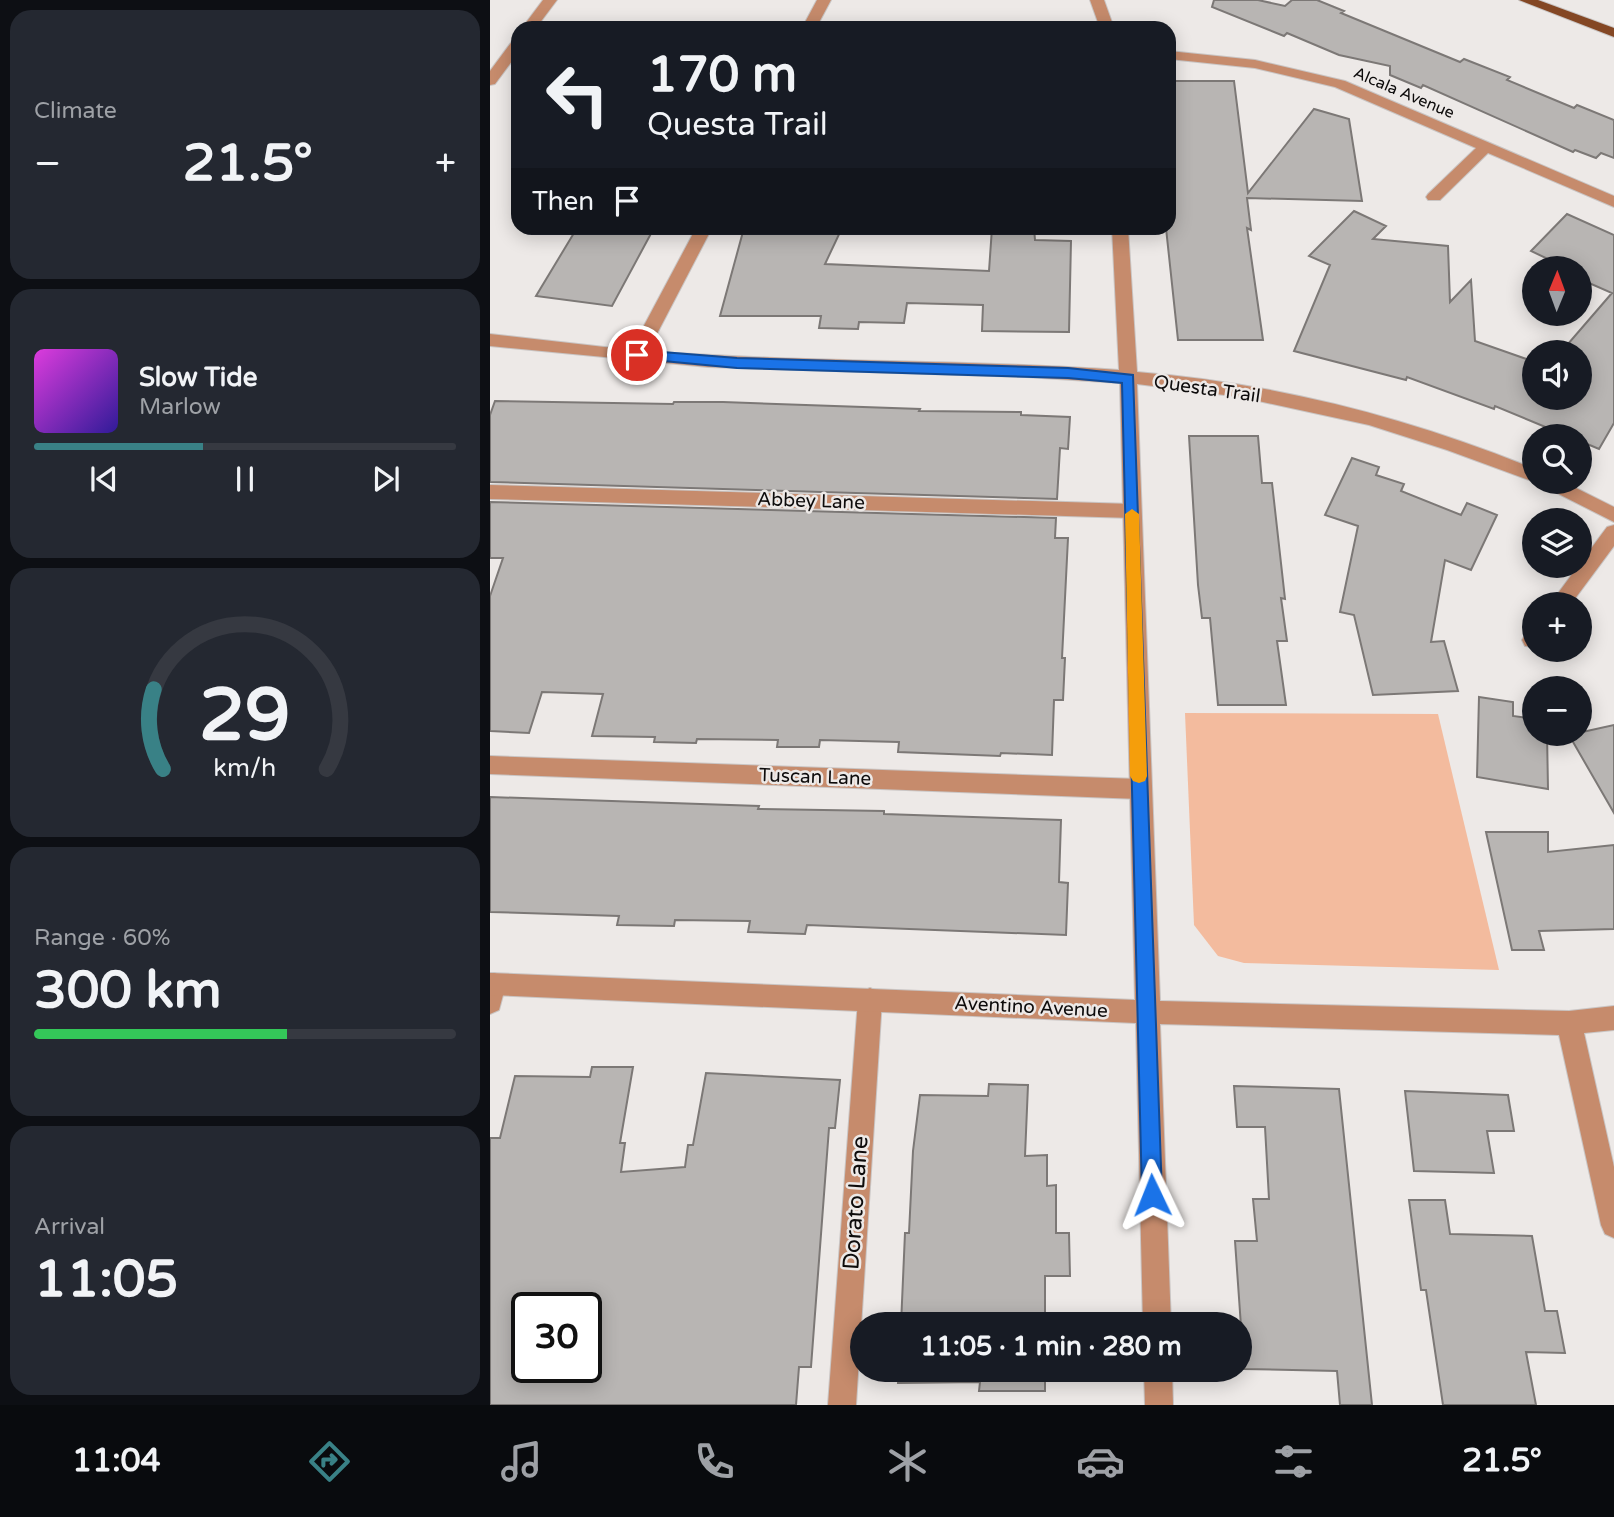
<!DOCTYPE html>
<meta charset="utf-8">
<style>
:root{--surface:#171b24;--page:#242831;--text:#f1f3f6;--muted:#9ea1a6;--line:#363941;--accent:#398186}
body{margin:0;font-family:"Varela Round",sans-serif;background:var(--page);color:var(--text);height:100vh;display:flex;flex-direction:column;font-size:26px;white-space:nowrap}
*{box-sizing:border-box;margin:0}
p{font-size:23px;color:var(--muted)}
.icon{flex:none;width:38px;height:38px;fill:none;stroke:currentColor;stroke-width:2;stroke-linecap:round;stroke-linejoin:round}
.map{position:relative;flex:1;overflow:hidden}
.sheet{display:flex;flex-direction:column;gap:10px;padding:10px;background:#0d0f14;width:490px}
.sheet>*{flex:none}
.top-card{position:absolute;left:21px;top:21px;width:665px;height:214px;border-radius:21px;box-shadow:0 4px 18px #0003;background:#171b24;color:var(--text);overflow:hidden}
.needle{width:46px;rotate:1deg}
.buttons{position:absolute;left:1032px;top:256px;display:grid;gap:14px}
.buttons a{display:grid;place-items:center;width:70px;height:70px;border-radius:50%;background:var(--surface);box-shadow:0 4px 18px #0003;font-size:35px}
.speed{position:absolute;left:21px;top:1292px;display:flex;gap:14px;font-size:35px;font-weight:700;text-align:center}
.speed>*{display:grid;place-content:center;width:91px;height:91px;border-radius:50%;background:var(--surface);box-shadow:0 4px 18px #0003;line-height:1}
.speed .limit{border:4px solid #111;border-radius:10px;background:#fff;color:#111}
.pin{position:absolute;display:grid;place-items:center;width:60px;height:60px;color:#fff;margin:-30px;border:4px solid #fff;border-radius:50%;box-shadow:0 2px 7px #0007}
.me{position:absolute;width:77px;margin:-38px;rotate:358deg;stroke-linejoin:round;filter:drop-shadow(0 0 5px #0008)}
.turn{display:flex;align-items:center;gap:24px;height:147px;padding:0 21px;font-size:32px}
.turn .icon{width:91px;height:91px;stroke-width:2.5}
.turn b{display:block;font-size:49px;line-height:60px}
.then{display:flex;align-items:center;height:66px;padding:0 21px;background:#0003;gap:14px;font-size:26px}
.big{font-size:52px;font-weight:700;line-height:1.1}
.sheet .tile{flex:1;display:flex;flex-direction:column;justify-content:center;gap:10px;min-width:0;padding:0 24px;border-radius:21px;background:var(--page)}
.sheet .dial{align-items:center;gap:0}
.dial svg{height:182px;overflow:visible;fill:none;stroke:var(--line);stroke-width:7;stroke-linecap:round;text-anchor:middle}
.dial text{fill:var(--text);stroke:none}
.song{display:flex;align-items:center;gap:21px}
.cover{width:84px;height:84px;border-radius:10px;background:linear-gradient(135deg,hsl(300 70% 55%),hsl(250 70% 35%))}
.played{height:7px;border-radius:4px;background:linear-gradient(90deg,var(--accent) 40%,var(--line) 40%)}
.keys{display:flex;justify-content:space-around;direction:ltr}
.heat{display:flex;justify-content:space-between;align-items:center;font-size:38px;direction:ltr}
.charge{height:10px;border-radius:5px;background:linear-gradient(90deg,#34c759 60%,var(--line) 0)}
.trip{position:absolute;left:360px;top:1312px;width:402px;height:70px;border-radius:35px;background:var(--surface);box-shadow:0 4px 18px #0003;font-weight:700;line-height:70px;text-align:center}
.menu{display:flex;height:112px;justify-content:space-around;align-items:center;background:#090b0e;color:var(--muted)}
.menu .icon{width:49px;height:49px}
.menu .current{color:var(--accent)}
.menu b{font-size:32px;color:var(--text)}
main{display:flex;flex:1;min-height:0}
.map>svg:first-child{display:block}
.green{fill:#f3bb9e}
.building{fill:#b8b5b3;stroke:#7c7876;stroke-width:2;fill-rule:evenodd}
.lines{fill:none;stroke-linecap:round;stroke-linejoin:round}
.lane-casing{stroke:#c9c5c4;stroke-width:2}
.street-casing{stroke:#c9c5c4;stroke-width:2}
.primary-casing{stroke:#c9c5c4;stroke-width:2}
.lane{fill:#c68b6c;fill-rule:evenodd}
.street{fill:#c68b6c;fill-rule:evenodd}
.primary{fill:#844724;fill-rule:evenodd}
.route{fill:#1a73e8;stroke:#114b97;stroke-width:2}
.slow{fill:#f59e0b}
.labels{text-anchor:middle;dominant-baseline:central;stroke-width:5;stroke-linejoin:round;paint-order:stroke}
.far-street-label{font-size:16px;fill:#0d0b0b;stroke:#ede9e7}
.street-label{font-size:19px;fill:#0d0b0b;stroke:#ede9e7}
.near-street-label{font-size:23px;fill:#0d0b0b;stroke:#ede9e7}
</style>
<main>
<section class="sheet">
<div class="tile"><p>Climate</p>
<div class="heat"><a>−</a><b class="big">21.5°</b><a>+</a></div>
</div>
<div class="tile">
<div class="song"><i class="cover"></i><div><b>Slow Tide</b><p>Marlow</p></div></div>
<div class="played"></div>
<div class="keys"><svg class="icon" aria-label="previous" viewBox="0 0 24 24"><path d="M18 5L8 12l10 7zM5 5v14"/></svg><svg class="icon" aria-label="pause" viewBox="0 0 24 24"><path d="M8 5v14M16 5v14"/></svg><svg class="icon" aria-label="next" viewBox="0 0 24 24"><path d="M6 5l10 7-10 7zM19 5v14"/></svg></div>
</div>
<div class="tile dial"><svg viewBox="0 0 100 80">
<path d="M14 69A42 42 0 1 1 86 69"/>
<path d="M14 69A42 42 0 0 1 10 34" stroke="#398186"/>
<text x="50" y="56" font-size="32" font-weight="700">29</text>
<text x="50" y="72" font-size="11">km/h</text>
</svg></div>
<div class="tile"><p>Range · 60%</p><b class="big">300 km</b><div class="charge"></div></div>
<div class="tile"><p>Arrival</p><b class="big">11:05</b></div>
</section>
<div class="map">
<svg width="1124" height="1405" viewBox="0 0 1124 1405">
<rect width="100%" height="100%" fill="#ede9e7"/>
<path class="green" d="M695 713 948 714 1009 970 754 963 728 956 704 925Z"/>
<path class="building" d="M724 0H768L795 6 802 0H827L854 11 851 13 970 62 974 59 1020 77 1017 80 1084 108 1087 105 1124 120V158L1111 153 1106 158 1085 150 1083 152 933 85 931 88 900 75V66L849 55 797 33 794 36 722 7Z
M679 81H744L758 193 824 109 859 119 872 201 757 198 761 230 757 228 773 340H688L676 228H679Z
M864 211 896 226 883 239 958 246 960 302 981 280 985 341 1045 362V397H1090V352H1071L1122 293 1090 279V268H1077L1041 251 1077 214 1124 235V423L1109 449 1090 441V436H1077L1005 406 1004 409 917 377 916 380 804 351 840 265 819 256Z
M87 228H164L122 306 46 296Z
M254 228H352L335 264 499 271 502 228H544L545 240 581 241 579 332 492 331 493 305 417 303 414 323 369 322 368 329 329 328 331 316H230Z
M5 401 183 404 184 402H233L430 409 429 411 531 412V415L580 417 578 449 570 448 567 499 0 482V415Z
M699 436H768L772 483H782L795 599 791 598 797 641H787L796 705H728L720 618H712L708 585Z
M862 458 889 467 886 475 914 484 911 491 971 515 977 503 1007 515 981 570 955 560 941 642 954 641 968 691 883 695 864 615 850 612 868 526 835 515Z
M0 502 566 518 565 538H578L572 658H575L573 700H564L562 755 511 753 510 756 408 752 409 742 330 740 329 747H287L288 740 207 739 206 743 164 742 165 737 102 736 113 694 52 692 39 733 0 731V596L13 558H0Z
M989 697 1023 702V716L1045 719V733H1057L1058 789 987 777Z
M1124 725V813L1079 735Z
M0 797 269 806 268 809 394 811V814L571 820 569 882 578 883 576 935 317 925 315 934 258 932 260 921 185 920 184 926 127 925 129 916 0 912Z
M996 832H1058V852L1124 845V929L1049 931 1054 950H1022Z
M102 1067H143L130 1143H135L131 1172 195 1167 198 1145H203L216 1073 350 1080 345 1128H339L321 1367H309L306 1405H0V1138H10L25 1076 100 1077ZM37 1307H96V1367H37Z
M499 1084 538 1085 535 1156 557 1155V1186L566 1185V1233H579L580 1276H555V1325H411L415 1233H419L423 1151 430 1095 498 1096Z
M744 1086 849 1089 882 1405H850L847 1371 754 1369 745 1241H767L763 1199H779L775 1127H747Z
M915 1091 1018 1095 1024 1131H997L1004 1173 924 1171Z
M919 1200H955L960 1234 1042 1236 1055 1311H1067L1075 1353 1036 1352 1046 1405H953L936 1290H931Z
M409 1370H555V1391H489L490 1382 408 1383Z"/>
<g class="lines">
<defs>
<path id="lane" d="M0 485 642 504 649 506 651 511 649 516 642 518 0 499Z
M0 756 649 779 657 782 660 789 657 796 649 799 0 774Z
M4 973 12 976 16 984 9 1010 0 1014V974Z
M380 988 389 992 392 1000 366 1405H338L368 1000 371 992Z"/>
<path id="street" d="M53 0H67L46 28H32Z
M327 0H341L326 28H312Z
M600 0H614L624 28H610Z
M28 39V53L5 84 0 85V71L23 40Z
M679 51 765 60 855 81 1124 196V207L998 153 950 200H938L936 197 938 194 986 148 845 87 765 68 679 59Z
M206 228H222L158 351C315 363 472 359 629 370L622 228H638L647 372C784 383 917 417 1045 469V481H1072L1124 507V522L1047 483 957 450 879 425 750 397 647 384 670 1001 1079 1011 1124 1006V1030L1094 1033 1124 1167V1238L1115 1234 1111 1225 1069 1035 670 1024 681 1325H653L646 1023 0 995V973L645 1000 630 383 536 377 218 367 0 346V334L141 350Z
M1124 525V546L1081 604H1060L1117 527Z
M1045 628V647L1035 646 1032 640 1038 630Z
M654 1370H682L683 1405H655Z"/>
<path id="primary" d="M1029 0H1048L1124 28V37Z"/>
</defs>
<use href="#lane" class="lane-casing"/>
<use href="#street" class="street-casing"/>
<use href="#primary" class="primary-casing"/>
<use href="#lane" class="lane"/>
<use href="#street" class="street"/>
<use href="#primary" class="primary"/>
</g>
<path class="route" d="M147 350 247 358 578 368 643 375 672 1195 669 1202 662 1205 655 1202 652 1195 632 383 578 378 247 368 142 358 140 355Z"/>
<path class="slow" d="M642 509 649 514 657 776 655 781 649 783 643 781 640 776 635 514Z"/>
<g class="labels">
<g class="far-street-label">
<text transform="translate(914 93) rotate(23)">Alcala Avenue</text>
</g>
<g class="street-label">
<text transform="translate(717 389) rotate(8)">Questa Trail</text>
<text transform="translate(321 501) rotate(2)">Abbey Lane</text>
<text transform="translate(325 777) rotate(2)">Tuscan Lane</text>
<text transform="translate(541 1007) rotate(3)">Aventino Avenue</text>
</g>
<g class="near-street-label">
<text transform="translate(366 1203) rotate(-86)">Dorato Lane</text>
</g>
</g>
</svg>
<div class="buttons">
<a><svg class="needle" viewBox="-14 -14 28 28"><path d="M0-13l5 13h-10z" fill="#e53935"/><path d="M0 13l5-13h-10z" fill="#9ea1a6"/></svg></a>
<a><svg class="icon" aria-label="sound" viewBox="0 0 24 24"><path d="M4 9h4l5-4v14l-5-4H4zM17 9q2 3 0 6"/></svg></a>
<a><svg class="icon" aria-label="search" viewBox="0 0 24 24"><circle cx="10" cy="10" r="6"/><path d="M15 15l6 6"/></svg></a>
<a><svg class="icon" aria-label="layers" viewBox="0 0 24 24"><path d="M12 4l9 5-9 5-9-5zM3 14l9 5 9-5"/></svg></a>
<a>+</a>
<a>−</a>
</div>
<div class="speed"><div class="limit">30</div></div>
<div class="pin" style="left:147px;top:355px;background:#d93025"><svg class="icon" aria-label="arrive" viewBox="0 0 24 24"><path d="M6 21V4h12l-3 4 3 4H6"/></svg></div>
<svg class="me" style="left:662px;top:1195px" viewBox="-20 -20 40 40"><path d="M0-17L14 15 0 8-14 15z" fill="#1a73e8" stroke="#fff" stroke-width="4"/></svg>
<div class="trip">11:05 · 1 min · 280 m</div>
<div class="top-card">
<div class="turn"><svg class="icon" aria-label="left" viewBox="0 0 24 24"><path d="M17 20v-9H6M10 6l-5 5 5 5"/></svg><div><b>170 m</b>Questa Trail</div></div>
<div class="then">Then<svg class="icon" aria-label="arrive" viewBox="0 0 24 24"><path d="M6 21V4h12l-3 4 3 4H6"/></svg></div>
</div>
</div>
</main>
<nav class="menu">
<b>11:04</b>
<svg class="icon current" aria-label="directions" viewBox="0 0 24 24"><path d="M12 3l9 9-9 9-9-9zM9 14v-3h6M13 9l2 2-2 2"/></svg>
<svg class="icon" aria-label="music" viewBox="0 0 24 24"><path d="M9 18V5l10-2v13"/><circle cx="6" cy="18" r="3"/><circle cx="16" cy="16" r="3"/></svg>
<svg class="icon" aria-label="phone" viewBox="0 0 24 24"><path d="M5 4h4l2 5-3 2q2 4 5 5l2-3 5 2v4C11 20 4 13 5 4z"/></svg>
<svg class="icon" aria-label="climate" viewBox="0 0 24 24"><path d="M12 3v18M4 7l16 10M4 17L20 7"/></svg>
<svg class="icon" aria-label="car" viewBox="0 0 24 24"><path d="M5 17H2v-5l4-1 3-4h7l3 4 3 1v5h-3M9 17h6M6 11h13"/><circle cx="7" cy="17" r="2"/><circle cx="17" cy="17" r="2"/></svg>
<svg class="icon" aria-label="filters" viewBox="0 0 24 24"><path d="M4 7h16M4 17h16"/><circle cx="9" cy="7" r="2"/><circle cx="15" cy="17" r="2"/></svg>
<b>21.5°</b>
</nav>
